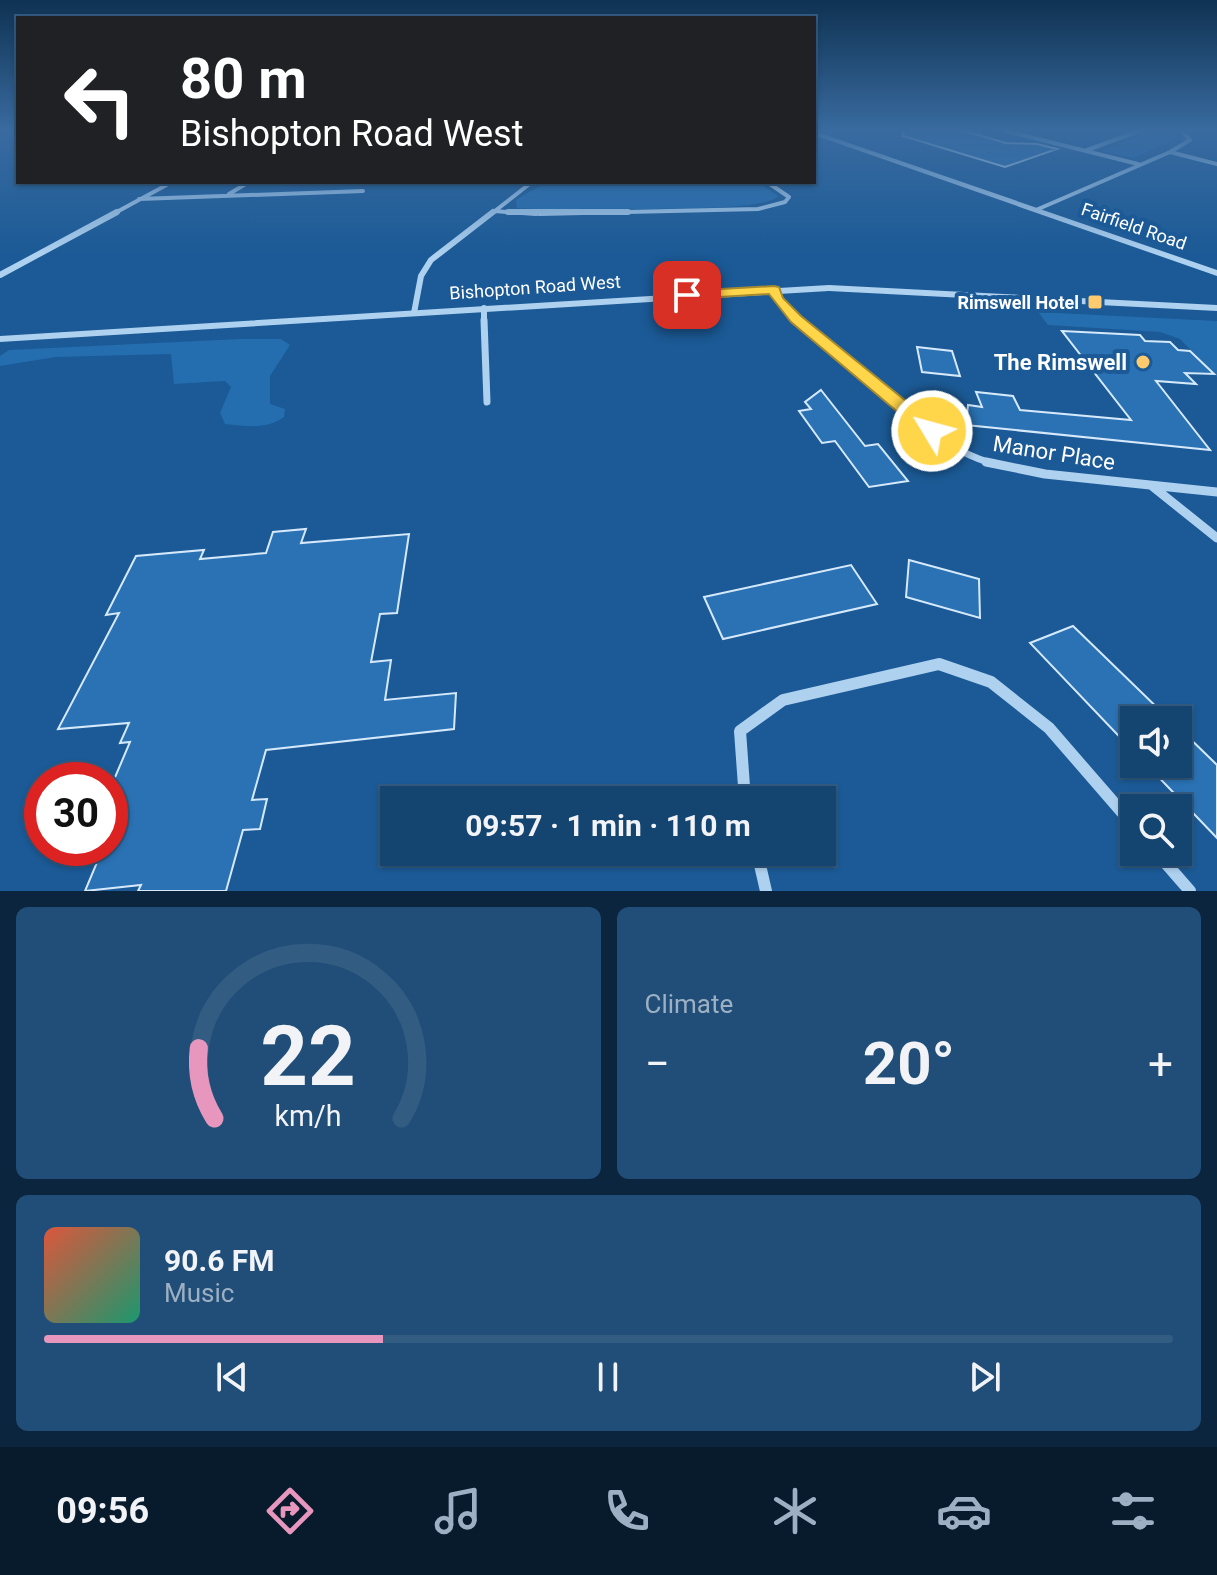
<!DOCTYPE html>
<meta charset="utf-8">
<style>
:root{--surface:#144470;--page:#214e78;--text:#f1f3f6;--muted:#9db0c3;--line:#335c83;--accent:#e797bd}
body{margin:0;font-family:Roboto,sans-serif;background:var(--page);color:var(--text);height:100vh;display:flex;flex-direction:column;font-size:30px;white-space:nowrap}
*{box-sizing:border-box;margin:0}
p{font-size:26px;color:var(--muted)}
.icon{flex:none;width:44px;height:44px;fill:none;stroke:currentColor;stroke-width:2;stroke-linecap:round;stroke-linejoin:round}
.map{position:relative;height:891px;overflow:hidden}
.sheet{display:flex;flex-direction:column;gap:16px;padding:16px;background:#0b253e;flex:1}
.sheet>*{flex:none}
.top-card{position:absolute;left:16px;top:16px;width:800px;height:168px;border-radius:0px;box-shadow:0 2px 6px #0004,0 0 0 2px var(--line);background:#202124;color:#fff;overflow:hidden}
.fabs{position:absolute;left:1120px;top:706px;display:grid;gap:16px}
.fabs a{display:grid;place-items:center;width:72px;height:72px;border-radius:0px;background:var(--surface);box-shadow:0 2px 6px #0004,0 0 0 2px var(--line);font-size:40px}
.speed{position:absolute;left:24px;top:762px;display:flex;gap:16px;font-size:40px;font-weight:700;text-align:center}
.speed>*{display:grid;place-content:center;width:104px;height:104px;border-radius:50%;background:var(--surface);box-shadow:0 2px 6px #0004,0 0 0 2px var(--line);line-height:1}
.speed .limit{border:12px solid #d22;background:#fff;color:#111}
.pin{position:absolute;display:grid;place-items:center;width:68px;height:68px;color:#fff;margin:-34px;border-radius:16px;box-shadow:0 4px 12px #0006}
.me{position:absolute;width:88px;margin:-44px;rotate:307deg;stroke-linejoin:round;filter:drop-shadow(0 0 6px #0008)}
.turn{display:flex;align-items:center;gap:28px;height:168px;padding:0 32px;font-size:36px}
.turn .icon{width:104px;height:104px;stroke-width:2.5}
.turn b{display:block;font-size:56px;line-height:68px}
.big{font-size:60px;font-weight:700;line-height:1.1}
.sheet .widget{flex:1;display:flex;flex-direction:column;justify-content:center;gap:12px;min-width:0;padding:0 28px;border-radius:12px;background:var(--page)}
.sheet .dial{align-items:center;gap:0}
.dial svg{height:208px;overflow:visible;fill:none;stroke:var(--line);stroke-width:7;stroke-linecap:round;text-anchor:middle}
.dial text{fill:var(--text);stroke:none}
.song{display:flex;align-items:center;gap:24px}
.cover{width:96px;height:96px;border-radius:12px;background:linear-gradient(135deg,hsl(10 70% 55%),hsl(160 70% 35%))}
.played{height:8px;border-radius:4px;background:linear-gradient(90deg,var(--accent) 30%,var(--line) 30%)}
.keys{display:flex;justify-content:space-around;direction:ltr}
.heat{display:flex;justify-content:space-between;align-items:center;font-size:44px;direction:ltr}
.sheet .tiles{flex:1;display:grid;gap:16px;grid-template-columns:1fr 1fr}
.widget:last-child{grid-column:span 2}
.trip{position:absolute;left:380px;top:786px;width:456px;height:80px;border-radius:0px;background:var(--surface);box-shadow:0 2px 6px #0004,0 0 0 2px var(--line);font-weight:700;line-height:80px;text-align:center}
.tabs{display:flex;height:128px;justify-content:space-around;align-items:center;background:#081b2d;color:var(--muted)}
.tabs .icon{width:56px;height:56px}
.tabs .current{color:var(--accent)}
.tabs b{font-size:36px;color:var(--text)}
.map>svg:first-child{display:block}
.green{fill:#246daf}
.building{fill:#2a72b4;stroke:#d5e9fb;stroke-width:2}
.lines{fill:none;stroke-linecap:round;stroke-linejoin:round}
.minor-far4{stroke:#aed1f0;stroke-width:4}
.minor-far3{stroke:#aed1f0;stroke-width:6}
.minor-far2{stroke:#aed1f0;stroke-width:7}
.minor-far1{stroke:#aed1f0;stroke-width:9}
.minor{stroke:#aed1f0;stroke-width:12}
.tertiary{fill:#aed1f0;fill-rule:evenodd}
.route{fill:#ffd54a;stroke:#a68a30;stroke-width:2}
.poi-dot{fill:#ffca6d;stroke:#1b5a96;stroke-width:3}
.labels{text-anchor:middle;dominant-baseline:central;stroke-width:8;stroke-linejoin:round;paint-order:stroke}
.far-street-label{font-size:18px;fill:#fff;stroke:#1b5a96}
.far-poi-label{font-size:18px;font-weight:bold;fill:#fff;stroke:#1b5a96;text-anchor:end}
.poi-label{font-size:22px;font-weight:bold;fill:#fff;stroke:#1b5a96;text-anchor:end}
.street-label{font-size:22px;fill:#fff;stroke:#1b5a96}
</style>
<div class="map">
<svg width="1217" height="891" viewBox="0 0 1217 891">
<rect width="100%" height="100%" fill="#1b5a96"/>
<path class="green" d="M1149 130H1173L1178 138 1133 158 1102 151Z
M546 182H758L778 196C767 213 608 208 578 209L574 211 517 208 516 200Z
M1038 312 1217 321V377L1180 339 1160 332 1048 325Z
M239 339H281L290 345 270 376V404L285 409 284 417C267 430 245 426 225 424L220 413 231 387 225 381 174 384 171 354 56 357 0 366V356L9 350Z"/>
<path class="building" d="M903 130H961L1006 143 1037 144 1057 149 1005 167 903 136Z
M1062 331 1140 335 1145 341 1170 342 1178 350 1190 351 1214 374 1185 373 1196 384 1156 381 1210 450 966 425 968 405 982 407 976 392 1013 396 1020 410 1131 420Z
M917 347 952 351 960 376 922 372Z
M821 390 865 446 878 444 908 481 869 487 835 441 822 443 799 411 811 409 805 402Z
M306 529 301 543 409 534 397 613 380 614 371 662 391 660 385 700 456 693 454 729 266 750 252 800 267 799 260 829 243 830 226 891H138L141 885 85 891 103 848H110V789L130 742 120 743 129 723 58 729 119 613 106 615 136 556 204 550 200 559 266 553 273 532Z
M909 560 979 579 980 618 906 597Z
M851 565 877 604 723 639 704 597Z
M1073 626 1170 720H1134V752L1030 643Z
M1178 727 1217 765V838L1146 764H1178Z"/>
<g class="lines">
<path class="minor-far4" d="M1002 130 1138 164
M1087 150 1142 130
M1170 152 1217 164
M229 194 249 182
M139 199 363 191
M1036 210 1170 152 1190 140 1181 130
M494 211 536 214
M113 214 172 182
M491 214 532 182
M539 214 758 209 785 202 789 197 767 182"/>
<path class="minor-far3" d="M508 212H628
M0 275 117 212
M774 290 785 309 801 322
M484 308V322
M414 313 421 276 431 260 493 212"/>
<path class="minor-far2" d="M484 320 487 402
M798 320C847 362 935 452 996 464"/>
<path class="minor-far1" d="M986 462 1045 474 1217 492
M1152 486 1217 538"/>
<path class="minor" d="M745 800 740 731 783 700 939 664 991 682 1049 728 1134 826
M757 852 766 891
M1156 852 1190 891"/>
<path class="tertiary" d="M814 131 1217 270V276L814 135Z
M829 285 1217 305V311L829 291 0 342V336Z"/>
</g>
<linearGradient id="sky" x2="0" y2="1"><stop stop-color="#0f3252"/><stop offset="0.51" stop-color="#396ba0"/><stop offset="1" stop-color="#396ba0" stop-opacity="0"/></linearGradient>
<rect width="1217" height="255" fill="url(#sky)"/>
<path class="route" d="M774 286 779 287 783 298 801 316 938 427 940 431 938 435H925L791 322 769 294 687 299 681 295 687 291Z"/>
<g class="poi-dot">
<rect x="1087" y="294" width="16" height="16" rx="4"/>
<circle cx="1143" cy="362" r="8"/>
</g>
<g class="labels">
<g class="far-street-label">
<text transform="translate(1134 226) rotate(19)">Fairfield Road</text>
<text transform="translate(535 287) rotate(-4)">Bishopton Road West</text>
</g>
<g class="far-poi-label">
<text x="1079" y="302">Rimswell Hotel</text>
</g>
<g class="poi-label">
<text x="1127" y="362">The Rimswell</text>
</g>
<g class="street-label">
<text transform="translate(1054 453) rotate(9)">Manor Place</text>
</g>
</g>
</svg>
<div class="fabs">
<a><svg class="icon" aria-label="sound" viewBox="0 0 24 24"><path d="M4 9h4l5-4v14l-5-4H4zM17 9q2 3 0 6"/></svg></a>
<a><svg class="icon" aria-label="search" viewBox="0 0 24 24"><circle cx="10" cy="10" r="6"/><path d="M15 15l6 6"/></svg></a>
</div>
<div class="speed"><div class="limit">30</div></div>
<div class="pin" style="left:687px;top:295px;background:#d93025"><svg class="icon" aria-label="arrive" viewBox="0 0 24 24"><path d="M6 21V4h12l-3 4 3 4H6"/></svg></div>
<svg class="me" style="left:932px;top:431px" viewBox="-20 -20 40 40"><circle r="17" fill="#ffd54a" stroke="#fff" stroke-width="3"/><path d="M0-11L8 9 0 5-8 9z" fill="#fff"/></svg>
<div class="trip">09:57 · 1 min · 110 m</div>
<div class="top-card">
<div class="turn"><svg class="icon" aria-label="left" viewBox="0 0 24 24"><path d="M17 20v-9H6M10 6l-5 5 5 5"/></svg><div><b>80 m</b>Bishopton Road West</div></div>
</div>
</div>
<section class="sheet">
<div class="tiles">
<div class="widget dial"><svg viewBox="0 0 100 80">
<path d="M14 69A42 42 0 1 1 86 69"/>
<path d="M14 69A42 42 0 0 1 8 42" stroke="#e797bd"/>
<text x="50" y="56" font-size="32" font-weight="700">22</text>
<text x="50" y="72" font-size="11">km/h</text>
</svg></div>
<div class="widget"><p>Climate</p>
<div class="heat"><a>−</a><b class="big">20°</b><a>+</a></div>
</div>
<div class="widget">
<div class="song"><i class="cover"></i><div><b>90.6 FM</b><p>Music</p></div></div>
<div class="played"></div>
<div class="keys"><svg class="icon" aria-label="previous" viewBox="0 0 24 24"><path d="M18 5L8 12l10 7zM5 5v14"/></svg><svg class="icon" aria-label="pause" viewBox="0 0 24 24"><path d="M8 5v14M16 5v14"/></svg><svg class="icon" aria-label="next" viewBox="0 0 24 24"><path d="M6 5l10 7-10 7zM19 5v14"/></svg></div>
</div>
</div>
</section>
<nav class="tabs">
<b>09:56</b>
<svg class="icon current" aria-label="directions" viewBox="0 0 24 24"><path d="M12 3l9 9-9 9-9-9zM9 14v-3h6M13 9l2 2-2 2"/></svg>
<svg class="icon" aria-label="music" viewBox="0 0 24 24"><path d="M9 18V5l10-2v13"/><circle cx="6" cy="18" r="3"/><circle cx="16" cy="16" r="3"/></svg>
<svg class="icon" aria-label="phone" viewBox="0 0 24 24"><path d="M5 4h4l2 5-3 2q2 4 5 5l2-3 5 2v4C11 20 4 13 5 4z"/></svg>
<svg class="icon" aria-label="climate" viewBox="0 0 24 24"><path d="M12 3v18M4 7l16 10M4 17L20 7"/></svg>
<svg class="icon" aria-label="car" viewBox="0 0 24 24"><path d="M5 17H2v-5l4-1 3-4h7l3 4 3 1v5h-3M9 17h6M6 11h13"/><circle cx="7" cy="17" r="2"/><circle cx="17" cy="17" r="2"/></svg>
<svg class="icon" aria-label="filters" viewBox="0 0 24 24"><path d="M4 7h16M4 17h16"/><circle cx="9" cy="7" r="2"/><circle cx="15" cy="17" r="2"/></svg>
</nav>
